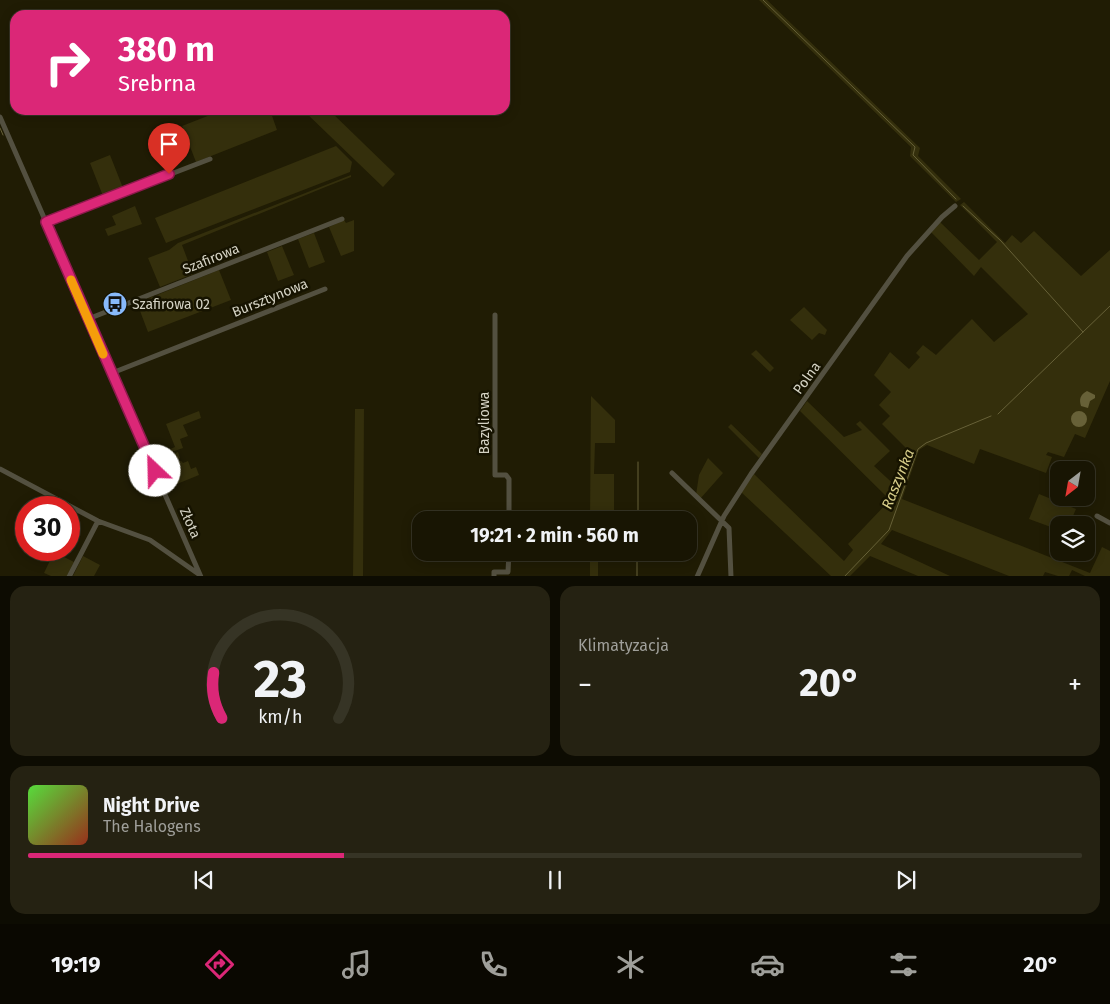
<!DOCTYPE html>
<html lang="pl">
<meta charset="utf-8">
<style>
:root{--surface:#181503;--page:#252212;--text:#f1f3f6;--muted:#9f9f9a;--line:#363425;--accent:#db2777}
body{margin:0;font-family:"Fira Sans",sans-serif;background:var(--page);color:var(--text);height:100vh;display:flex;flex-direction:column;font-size:19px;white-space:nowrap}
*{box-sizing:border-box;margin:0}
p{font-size:16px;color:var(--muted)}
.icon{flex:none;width:28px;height:28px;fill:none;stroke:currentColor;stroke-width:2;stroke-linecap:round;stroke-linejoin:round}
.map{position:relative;height:576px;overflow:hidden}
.details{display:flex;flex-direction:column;gap:10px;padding:10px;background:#0d0c02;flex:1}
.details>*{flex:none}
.guide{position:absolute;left:10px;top:10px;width:500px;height:105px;border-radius:15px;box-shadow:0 2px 12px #0003,0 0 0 1px var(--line);background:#db2777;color:#fff;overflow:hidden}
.needle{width:32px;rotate:211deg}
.tools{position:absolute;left:1050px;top:461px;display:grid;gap:10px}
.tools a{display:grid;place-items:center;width:45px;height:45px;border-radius:10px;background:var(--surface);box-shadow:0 2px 12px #0003,0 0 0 1px var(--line);font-size:25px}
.speed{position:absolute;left:15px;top:496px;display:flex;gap:10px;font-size:25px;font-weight:700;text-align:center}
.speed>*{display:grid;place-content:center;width:65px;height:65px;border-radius:50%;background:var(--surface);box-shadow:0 2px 12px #0003,0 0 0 1px var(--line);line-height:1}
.speed .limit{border:8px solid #d22;background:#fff;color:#111}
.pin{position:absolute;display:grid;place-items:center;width:42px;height:42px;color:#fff;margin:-51px -21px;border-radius:50% 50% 50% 0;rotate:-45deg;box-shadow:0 0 5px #0007}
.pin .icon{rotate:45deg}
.me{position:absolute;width:55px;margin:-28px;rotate:336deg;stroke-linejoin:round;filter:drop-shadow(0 0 4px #0008)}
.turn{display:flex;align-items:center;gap:18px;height:105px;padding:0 25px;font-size:22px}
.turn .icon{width:65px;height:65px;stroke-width:2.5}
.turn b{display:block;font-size:35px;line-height:42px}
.big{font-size:38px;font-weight:700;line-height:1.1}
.details .widget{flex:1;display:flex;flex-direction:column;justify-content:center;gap:8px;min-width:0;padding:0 18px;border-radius:15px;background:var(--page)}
.details .dial{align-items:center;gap:0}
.dial svg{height:130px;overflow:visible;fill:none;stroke:var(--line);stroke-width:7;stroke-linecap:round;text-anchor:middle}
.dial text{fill:var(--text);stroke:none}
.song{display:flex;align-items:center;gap:15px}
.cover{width:60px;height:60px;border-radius:8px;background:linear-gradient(135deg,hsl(110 70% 55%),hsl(10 70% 35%))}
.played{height:5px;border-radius:2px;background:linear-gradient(90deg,var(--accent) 30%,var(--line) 30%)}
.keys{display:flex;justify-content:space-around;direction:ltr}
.heat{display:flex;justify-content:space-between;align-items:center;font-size:28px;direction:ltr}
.details .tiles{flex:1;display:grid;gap:10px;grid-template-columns:1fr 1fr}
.widget:last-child{grid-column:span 2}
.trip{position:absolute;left:412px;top:511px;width:285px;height:50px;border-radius:15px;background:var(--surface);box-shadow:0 2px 12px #0003,0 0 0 1px var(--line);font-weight:700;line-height:50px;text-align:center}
.tab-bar{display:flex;height:80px;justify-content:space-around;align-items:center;background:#0a0801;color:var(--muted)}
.tab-bar .icon{width:35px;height:35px}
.tab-bar .on{color:var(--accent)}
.tab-bar b{font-size:22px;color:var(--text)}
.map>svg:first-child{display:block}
.green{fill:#342f0c}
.water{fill:#676138}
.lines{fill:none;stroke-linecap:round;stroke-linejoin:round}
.stream{stroke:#676138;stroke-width:1}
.minor{stroke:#535040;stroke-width:5}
.route-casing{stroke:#8e194d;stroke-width:12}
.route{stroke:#db2777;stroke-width:9}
.slow{stroke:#f59e0b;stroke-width:9}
.labels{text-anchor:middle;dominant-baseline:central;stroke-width:5;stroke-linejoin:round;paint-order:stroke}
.street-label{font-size:14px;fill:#d5d3c4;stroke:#161300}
.poi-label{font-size:14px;fill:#d5d3c4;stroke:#161300;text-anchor:start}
.water-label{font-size:15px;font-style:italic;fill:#d7cd88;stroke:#161300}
</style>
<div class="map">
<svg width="1110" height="577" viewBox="0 0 1110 577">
<rect width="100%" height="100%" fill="#201c04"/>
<path class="green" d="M759 0H767L920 148 918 156 961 199 956 202 910 156 911 147Z
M223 110H270L277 130 196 162 182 126Z
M303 110H329L395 174 383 187Z
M336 146 352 162 350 172 166 243 155 218Z
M110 155 123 188 103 196 90 163Z
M351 175V177L328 186 182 245 193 274 160 287 148 258 169 250 178 243Z
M964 202 1005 243 1012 235 1021 243 1034 231 1081 276 1110 250V381L1085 438 1075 434 1064 457 1048 452 1046 455 1052 457 1046 473 980 449 974 464 927 445 919 450 902 499 1090 573 1102 547 1110 551V576H1085L1072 570 1069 576H1058L1045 572 1043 576H1009L892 530 881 544 950 576H918L870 556 850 576H831L741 492 754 474 844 561 853 550 848 544 890 500 800 411 807 401 844 437 862 430 856 424 860 421 890 451 874 466 900 490 913 455 882 424 890 416 879 405 891 392 874 375 890 352 909 369 920 357 916 353 923 345 936 355 972 319 994 342 1028 314 981 267 974 276 931 232 940 222 979 260 997 242 960 205Z
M135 206 142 224 108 236 105 229 116 225 112 216Z
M344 220 346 223 354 220V251L341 256 329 227Z
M314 233 325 262 309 268 298 239Z
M282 246 294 275 278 281 267 252Z
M219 270 231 300 148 332 137 303Z
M804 307 827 330 825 335 819 333 812 340 790 320Z
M756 350 774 368 770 372 751 354Z
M591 396 615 420V443H595L594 474H614V520H590Z
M355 409H364L363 577 353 576Z
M199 411 201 418 183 425 188 436 180 439 183 448 152 459V457L175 447 166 424Z
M731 424 762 454 759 458 728 427Z
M178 452 180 458 159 468 156 466V462Z
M708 458 723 473 700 499 696 495 699 475Z
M181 461 183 463 188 461 191 469 196 467 199 475 167 488 161 471Z
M1039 494 1076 509 1069 525H1059V530L1029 519Z
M54 552 74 562 67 576H51L44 573Z
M590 553H594V559H598V576H590Z
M83 556 100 565 94 576H73Z"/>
<path class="water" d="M1087 391 1095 395V398L1090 401 1088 408 1081 406C1079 399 1080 395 1087 391Z
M1071 419a8 8 0 1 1 16 0a8 8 0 1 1-16 0Z"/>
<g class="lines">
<path class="stream" d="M763 0 915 147 913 155 956 199
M0 128 3 135
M963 206 1001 241 1083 332
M998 414 1110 306
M638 520V462
M637 577V552
M844 577 889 530 918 449 926 443 991 416"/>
<path class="minor" d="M0 117 201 577
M46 222 210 159
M495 315V475H506L509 479V520
M88 319 342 219
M112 373 325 289
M0 469 98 521 150 540 200 575
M672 473 729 528 731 577
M1097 516 1110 523
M69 577 98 521
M494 577V572H508L509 552
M697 577 724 516 751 474 907 256 942 217 955 206"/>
</g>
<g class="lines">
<defs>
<path id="route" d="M155 471 46 222 169 174"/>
</defs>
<use href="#route" class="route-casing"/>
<use href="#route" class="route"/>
<path class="slow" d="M71 280 103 354"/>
</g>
<defs>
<symbol id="bus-disc" viewBox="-11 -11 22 22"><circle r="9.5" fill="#88bafc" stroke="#161300"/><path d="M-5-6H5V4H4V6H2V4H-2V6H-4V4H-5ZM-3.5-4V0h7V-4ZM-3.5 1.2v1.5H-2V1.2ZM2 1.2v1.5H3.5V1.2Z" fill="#111"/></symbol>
</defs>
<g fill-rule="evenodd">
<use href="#bus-disc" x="101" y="290" width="28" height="28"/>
</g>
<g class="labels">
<g class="street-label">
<text transform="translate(211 259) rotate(-22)">Szafirowa</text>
<text transform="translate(270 298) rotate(-22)">Bursztynowa</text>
<text transform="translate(807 378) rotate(-54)">Polna</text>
<text transform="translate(484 423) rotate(-90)">Bazyliowa</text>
<text transform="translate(190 523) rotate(66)">Złota</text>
</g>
<g class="poi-label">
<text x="132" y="304">Szafirowa 02</text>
</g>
<g class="water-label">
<text transform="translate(898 479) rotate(-68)">Raszynka</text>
</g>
</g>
</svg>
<div class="tools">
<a><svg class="needle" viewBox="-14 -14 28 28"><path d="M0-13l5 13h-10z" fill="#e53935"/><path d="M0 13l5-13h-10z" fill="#9f9f9a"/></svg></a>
<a><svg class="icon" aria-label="layers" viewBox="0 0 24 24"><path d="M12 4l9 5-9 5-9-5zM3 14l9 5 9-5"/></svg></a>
</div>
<div class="speed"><div class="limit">30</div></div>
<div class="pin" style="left:169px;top:174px;background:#d93025"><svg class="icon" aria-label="arrive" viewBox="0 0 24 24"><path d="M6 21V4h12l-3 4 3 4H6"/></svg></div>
<svg class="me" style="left:155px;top:471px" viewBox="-20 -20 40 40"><circle r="19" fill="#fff"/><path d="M0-13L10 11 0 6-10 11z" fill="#db2777"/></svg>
<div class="trip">19:21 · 2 min · 560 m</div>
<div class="guide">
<div class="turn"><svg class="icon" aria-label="right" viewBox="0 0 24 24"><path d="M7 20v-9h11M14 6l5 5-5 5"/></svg><div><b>380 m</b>Srebrna</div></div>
</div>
</div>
<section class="details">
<div class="tiles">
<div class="widget dial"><svg viewBox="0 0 100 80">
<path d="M14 69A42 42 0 1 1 86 69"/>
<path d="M14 69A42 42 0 0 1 9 41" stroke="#db2777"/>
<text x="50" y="56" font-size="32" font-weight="700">23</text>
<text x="50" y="72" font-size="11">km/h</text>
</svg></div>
<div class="widget"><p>Klimatyzacja</p>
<div class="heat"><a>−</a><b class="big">20°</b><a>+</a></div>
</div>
<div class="widget">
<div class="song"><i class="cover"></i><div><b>Night Drive</b><p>The Halogens</p></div></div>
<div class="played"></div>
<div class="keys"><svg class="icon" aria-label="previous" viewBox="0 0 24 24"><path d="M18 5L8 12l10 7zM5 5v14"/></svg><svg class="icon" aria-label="pause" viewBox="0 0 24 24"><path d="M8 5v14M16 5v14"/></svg><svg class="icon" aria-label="next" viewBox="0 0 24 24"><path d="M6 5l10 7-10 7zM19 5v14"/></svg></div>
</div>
</div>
</section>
<nav class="tab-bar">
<b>19:19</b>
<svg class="icon on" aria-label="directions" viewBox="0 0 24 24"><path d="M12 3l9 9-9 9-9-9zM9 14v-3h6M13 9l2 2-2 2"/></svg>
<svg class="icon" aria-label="music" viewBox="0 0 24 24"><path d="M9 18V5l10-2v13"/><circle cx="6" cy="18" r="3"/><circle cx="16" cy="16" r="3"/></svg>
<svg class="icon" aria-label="phone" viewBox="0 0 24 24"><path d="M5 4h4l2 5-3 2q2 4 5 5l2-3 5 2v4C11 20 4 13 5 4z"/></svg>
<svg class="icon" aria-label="climate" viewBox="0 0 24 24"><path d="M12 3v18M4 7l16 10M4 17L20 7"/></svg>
<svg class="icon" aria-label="car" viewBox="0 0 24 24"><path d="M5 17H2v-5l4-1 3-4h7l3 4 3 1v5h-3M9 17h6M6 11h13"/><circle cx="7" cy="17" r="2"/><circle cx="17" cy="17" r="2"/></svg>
<svg class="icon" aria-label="filters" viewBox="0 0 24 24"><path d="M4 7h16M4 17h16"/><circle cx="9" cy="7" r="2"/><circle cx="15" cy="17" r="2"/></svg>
<b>20°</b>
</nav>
